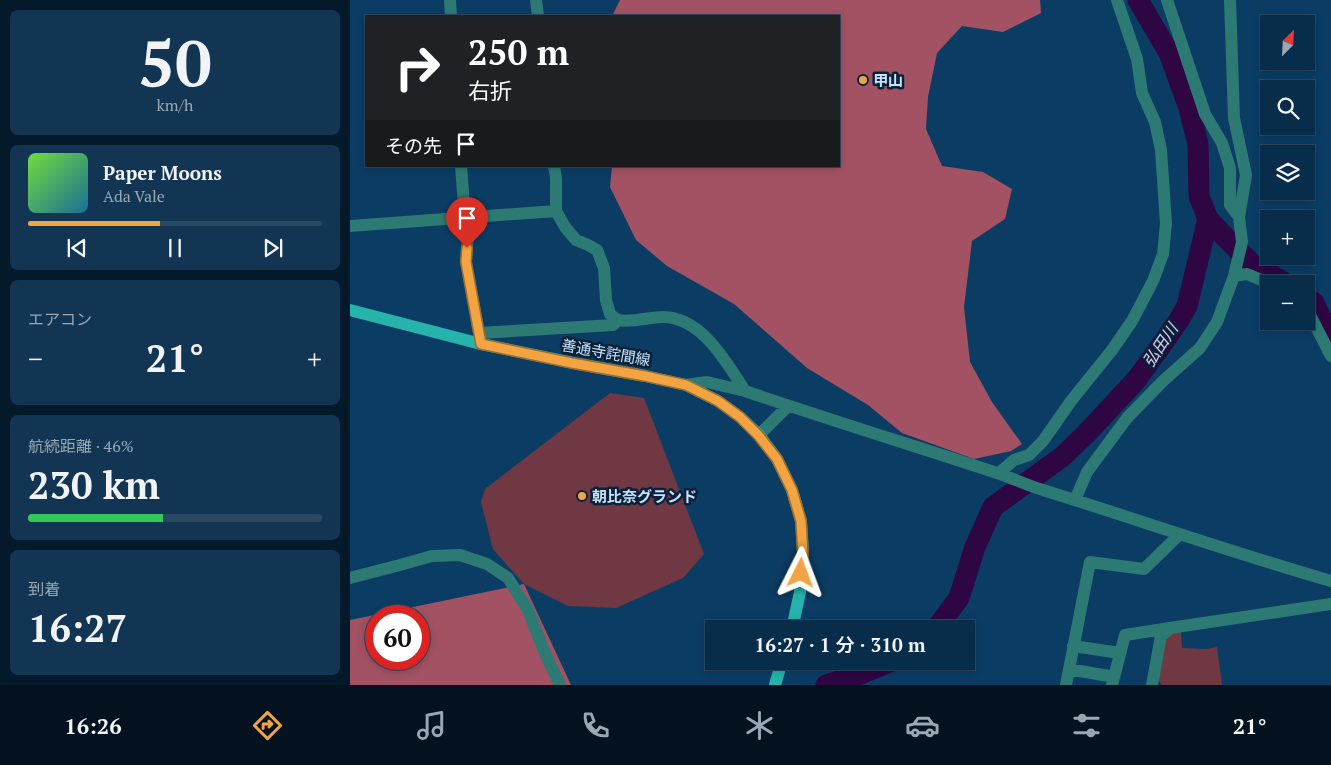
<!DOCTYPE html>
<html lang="ja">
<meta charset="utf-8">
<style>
:root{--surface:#082d4b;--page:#113552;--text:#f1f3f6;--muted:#98a8b5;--line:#294963;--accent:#f3a442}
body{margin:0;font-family:"PT Serif","Noto Sans JP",serif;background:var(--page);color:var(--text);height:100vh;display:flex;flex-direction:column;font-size:19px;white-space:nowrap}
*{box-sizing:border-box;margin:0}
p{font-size:16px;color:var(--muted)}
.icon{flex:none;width:28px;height:28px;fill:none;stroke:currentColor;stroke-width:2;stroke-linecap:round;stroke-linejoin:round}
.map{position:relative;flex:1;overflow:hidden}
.panel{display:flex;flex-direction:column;gap:10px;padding:10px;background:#041929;width:350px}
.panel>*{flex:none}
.guide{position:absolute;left:15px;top:15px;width:475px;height:152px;border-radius:0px;box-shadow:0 2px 8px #0003,0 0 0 1px var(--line);background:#202124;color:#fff;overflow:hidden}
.needle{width:32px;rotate:24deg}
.controls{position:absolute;left:910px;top:15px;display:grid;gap:10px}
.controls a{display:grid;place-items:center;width:55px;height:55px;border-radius:0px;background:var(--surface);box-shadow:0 2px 8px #0003,0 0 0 1px var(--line);font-size:25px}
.speed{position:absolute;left:15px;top:605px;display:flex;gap:10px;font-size:25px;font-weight:700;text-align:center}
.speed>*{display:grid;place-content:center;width:65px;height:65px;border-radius:50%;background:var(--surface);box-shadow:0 2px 8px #0003,0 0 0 1px var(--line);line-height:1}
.speed .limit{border:8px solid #d22;background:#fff;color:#111}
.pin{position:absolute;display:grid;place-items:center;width:42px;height:42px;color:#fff;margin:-51px -21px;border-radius:50% 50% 50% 0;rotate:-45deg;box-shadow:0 0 5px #0007}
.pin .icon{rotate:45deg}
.me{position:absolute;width:55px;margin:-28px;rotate:3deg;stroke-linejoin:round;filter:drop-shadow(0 0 4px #0008)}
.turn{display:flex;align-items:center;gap:18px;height:105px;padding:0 20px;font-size:22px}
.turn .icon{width:65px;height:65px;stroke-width:2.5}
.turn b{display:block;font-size:35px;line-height:42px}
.then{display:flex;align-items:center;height:48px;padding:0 20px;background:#0003;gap:10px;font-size:19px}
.big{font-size:38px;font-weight:600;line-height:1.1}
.panel .widget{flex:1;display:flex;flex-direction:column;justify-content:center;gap:8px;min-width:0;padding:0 18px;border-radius:8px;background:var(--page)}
.panel .dial{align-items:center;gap:0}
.dial b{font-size:65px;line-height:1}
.song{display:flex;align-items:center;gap:15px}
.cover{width:60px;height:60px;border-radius:8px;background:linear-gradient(135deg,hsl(100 70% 55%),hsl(200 70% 35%))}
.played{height:5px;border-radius:2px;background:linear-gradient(90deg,var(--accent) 45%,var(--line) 45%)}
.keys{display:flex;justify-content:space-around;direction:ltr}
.heat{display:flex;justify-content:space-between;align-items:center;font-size:28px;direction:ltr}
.charge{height:8px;border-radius:4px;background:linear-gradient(90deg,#34c759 46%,var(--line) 0)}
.trip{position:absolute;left:355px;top:620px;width:270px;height:50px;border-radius:0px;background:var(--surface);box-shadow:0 2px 8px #0003,0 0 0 1px var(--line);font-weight:600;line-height:50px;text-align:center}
.dock{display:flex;height:80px;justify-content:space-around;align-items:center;background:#03121e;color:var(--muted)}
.dock .icon{width:35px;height:35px}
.dock .on{color:var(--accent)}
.dock b{font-size:22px;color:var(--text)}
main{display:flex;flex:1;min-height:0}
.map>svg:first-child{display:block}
.green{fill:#703843}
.forest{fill:#a25262;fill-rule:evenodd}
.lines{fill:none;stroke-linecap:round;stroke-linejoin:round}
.river{stroke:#2d0643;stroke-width:21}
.minor{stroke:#2d7a75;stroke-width:12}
.major{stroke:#26b3ab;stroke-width:12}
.route-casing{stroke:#9e6b2b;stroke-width:12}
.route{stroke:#f3a442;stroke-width:9}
.poi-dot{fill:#f3a442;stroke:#092239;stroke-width:2}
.labels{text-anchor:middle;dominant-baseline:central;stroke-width:5;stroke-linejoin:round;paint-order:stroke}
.poi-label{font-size:15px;font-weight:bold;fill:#c9e1fa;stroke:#092239;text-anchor:start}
.street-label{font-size:15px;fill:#c9e1fa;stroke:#092239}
.water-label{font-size:16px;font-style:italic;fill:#e2cef4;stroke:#092239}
</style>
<main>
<section class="panel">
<div class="widget dial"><b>50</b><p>km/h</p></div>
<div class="widget">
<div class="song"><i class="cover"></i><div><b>Paper Moons</b><p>Ada Vale</p></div></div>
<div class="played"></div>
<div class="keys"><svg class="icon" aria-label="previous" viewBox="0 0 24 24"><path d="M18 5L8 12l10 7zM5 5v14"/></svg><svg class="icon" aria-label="pause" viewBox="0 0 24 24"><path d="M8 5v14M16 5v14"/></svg><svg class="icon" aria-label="next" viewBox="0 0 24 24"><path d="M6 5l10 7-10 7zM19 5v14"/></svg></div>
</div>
<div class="widget"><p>エアコン</p>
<div class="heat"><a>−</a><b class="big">21°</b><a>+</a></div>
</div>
<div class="widget"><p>航続距離 · 46%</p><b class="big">230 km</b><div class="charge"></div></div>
<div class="widget"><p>到着</p><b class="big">16:27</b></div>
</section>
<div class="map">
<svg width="981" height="685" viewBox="0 0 981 685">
<rect width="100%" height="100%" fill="#0b3c64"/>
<path class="green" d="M260 393 294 398 354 554 333 578 266 608 218 606 174 584 143 549 131 502 135 489Z
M820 632H831L832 648 856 649 867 647 872 685H812L808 680 815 637Z"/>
<path class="forest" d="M270 0H690L691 13 653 32 612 26 587 53 578 97 576 129 592 166 633 172 662 189 655 219 622 241 614 307 620 362 642 402 672 444 661 451 624 459 552 433 518 405 457 368 384 304 317 266 286 240 260 187 262 166H489V16H262Z
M174 584 221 685H0V620ZM26 616H69V659H26Z"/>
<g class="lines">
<path class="river" d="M858 219 876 238 902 264 937 284
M956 297 964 303 981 338
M586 629 609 598 625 547 643 507 712 457 736 434 787 379 815 340 829 320 837 306 858 219 849 196 848 144 839 108 819 53 788 0
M476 685 508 675 542 661"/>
<path class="minor" d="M100 0 101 16
M186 0 188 16
M817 0 855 114 872 143 880 168V205L889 217
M111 166 115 218 118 234 116 262 131 344
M204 166 206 178V211L215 227 226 240 238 245 247 250 254 268 256 300 260 314C262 316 266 319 269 320 281 323 300 317 312 317 351 316 377 363 395 391
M0 226 206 211
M884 276 897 274 921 284
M956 307 981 356
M129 333 263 325 268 320
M336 385 357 382 395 391C480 420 565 446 650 474 665 479 678 486 693 490 789 520 884 553 981 581
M409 435 438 406
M649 473 664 460 679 455 693 441 721 401 762 350 782 321 803 281 813 254 816 224 811 150 805 122 792 93 787 59 767 0
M725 500 737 472 777 418 813 381 850 348 867 322 884 276 892 242 889 217 896 175 884 118 880 0
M0 578 50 565 82 556 110 555 137 564 158 578 178 610 194 651 210 685
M723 646 770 653
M719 669 764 677
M716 685 740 562 794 569 829 535
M762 685 775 635 820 628
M802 685 811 636 820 628 981 604"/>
<path class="major" d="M0 310 131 344 223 363 295 376 336 385 368 401 390 417 409 435 427 459 442 490 451 521 453 553 450 592 442 629
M425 685 432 661"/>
</g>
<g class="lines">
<defs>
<path id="route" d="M117 248 116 262 131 344 222 363 295 376 336 385 368 401 390 417 408 435 427 459 442 490 451 521 453 554 451 573"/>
</defs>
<use href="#route" class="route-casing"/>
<use href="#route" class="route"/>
</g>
<g class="poi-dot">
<circle cx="513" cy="80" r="5"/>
<circle cx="232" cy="496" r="5"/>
</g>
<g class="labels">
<g class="poi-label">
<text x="523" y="80">甲山</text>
<text x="242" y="496">朝比奈グランド</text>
</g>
<g class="street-label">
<text transform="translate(256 352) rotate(10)">善通寺詫間線</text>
</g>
<g class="water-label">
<text transform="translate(810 345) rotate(-56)">弘田川</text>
</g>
</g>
</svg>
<div class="controls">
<a><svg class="needle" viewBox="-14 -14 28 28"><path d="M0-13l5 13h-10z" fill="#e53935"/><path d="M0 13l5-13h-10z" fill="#98a8b5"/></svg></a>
<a><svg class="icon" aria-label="search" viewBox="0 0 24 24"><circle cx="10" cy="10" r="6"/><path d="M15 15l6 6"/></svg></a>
<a><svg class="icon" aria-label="layers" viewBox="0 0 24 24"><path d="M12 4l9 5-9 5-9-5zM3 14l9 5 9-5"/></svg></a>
<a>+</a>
<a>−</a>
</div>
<div class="speed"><div class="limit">60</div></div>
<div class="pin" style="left:117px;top:248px;background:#d93025"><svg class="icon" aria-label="arrive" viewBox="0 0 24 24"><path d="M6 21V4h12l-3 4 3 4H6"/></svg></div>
<svg class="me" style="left:451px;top:573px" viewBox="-20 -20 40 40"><path d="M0-17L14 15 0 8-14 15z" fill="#f3a442" stroke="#fff" stroke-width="4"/></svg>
<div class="trip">16:27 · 1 分 · 310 m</div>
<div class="guide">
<div class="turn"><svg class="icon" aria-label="right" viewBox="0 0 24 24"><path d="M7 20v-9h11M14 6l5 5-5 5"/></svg><div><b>250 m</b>右折</div></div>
<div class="then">その先<svg class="icon" aria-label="arrive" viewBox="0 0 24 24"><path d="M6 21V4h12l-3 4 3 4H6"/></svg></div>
</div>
</div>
</main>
<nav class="dock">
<b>16:26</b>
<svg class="icon on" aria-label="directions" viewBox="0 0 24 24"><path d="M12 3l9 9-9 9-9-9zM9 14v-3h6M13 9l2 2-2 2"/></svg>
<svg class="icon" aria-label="music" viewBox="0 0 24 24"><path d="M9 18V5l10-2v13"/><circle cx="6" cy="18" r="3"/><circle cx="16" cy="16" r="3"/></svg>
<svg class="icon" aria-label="phone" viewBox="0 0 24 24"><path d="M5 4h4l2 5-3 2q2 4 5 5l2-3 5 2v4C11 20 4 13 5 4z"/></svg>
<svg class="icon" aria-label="climate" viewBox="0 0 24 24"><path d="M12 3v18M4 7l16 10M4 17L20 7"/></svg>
<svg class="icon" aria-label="car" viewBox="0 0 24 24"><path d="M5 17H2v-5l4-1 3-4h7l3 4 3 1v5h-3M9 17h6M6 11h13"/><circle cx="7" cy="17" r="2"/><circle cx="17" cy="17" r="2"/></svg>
<svg class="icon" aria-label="filters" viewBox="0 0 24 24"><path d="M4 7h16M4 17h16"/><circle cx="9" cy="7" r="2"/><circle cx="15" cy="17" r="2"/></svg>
<b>21°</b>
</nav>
